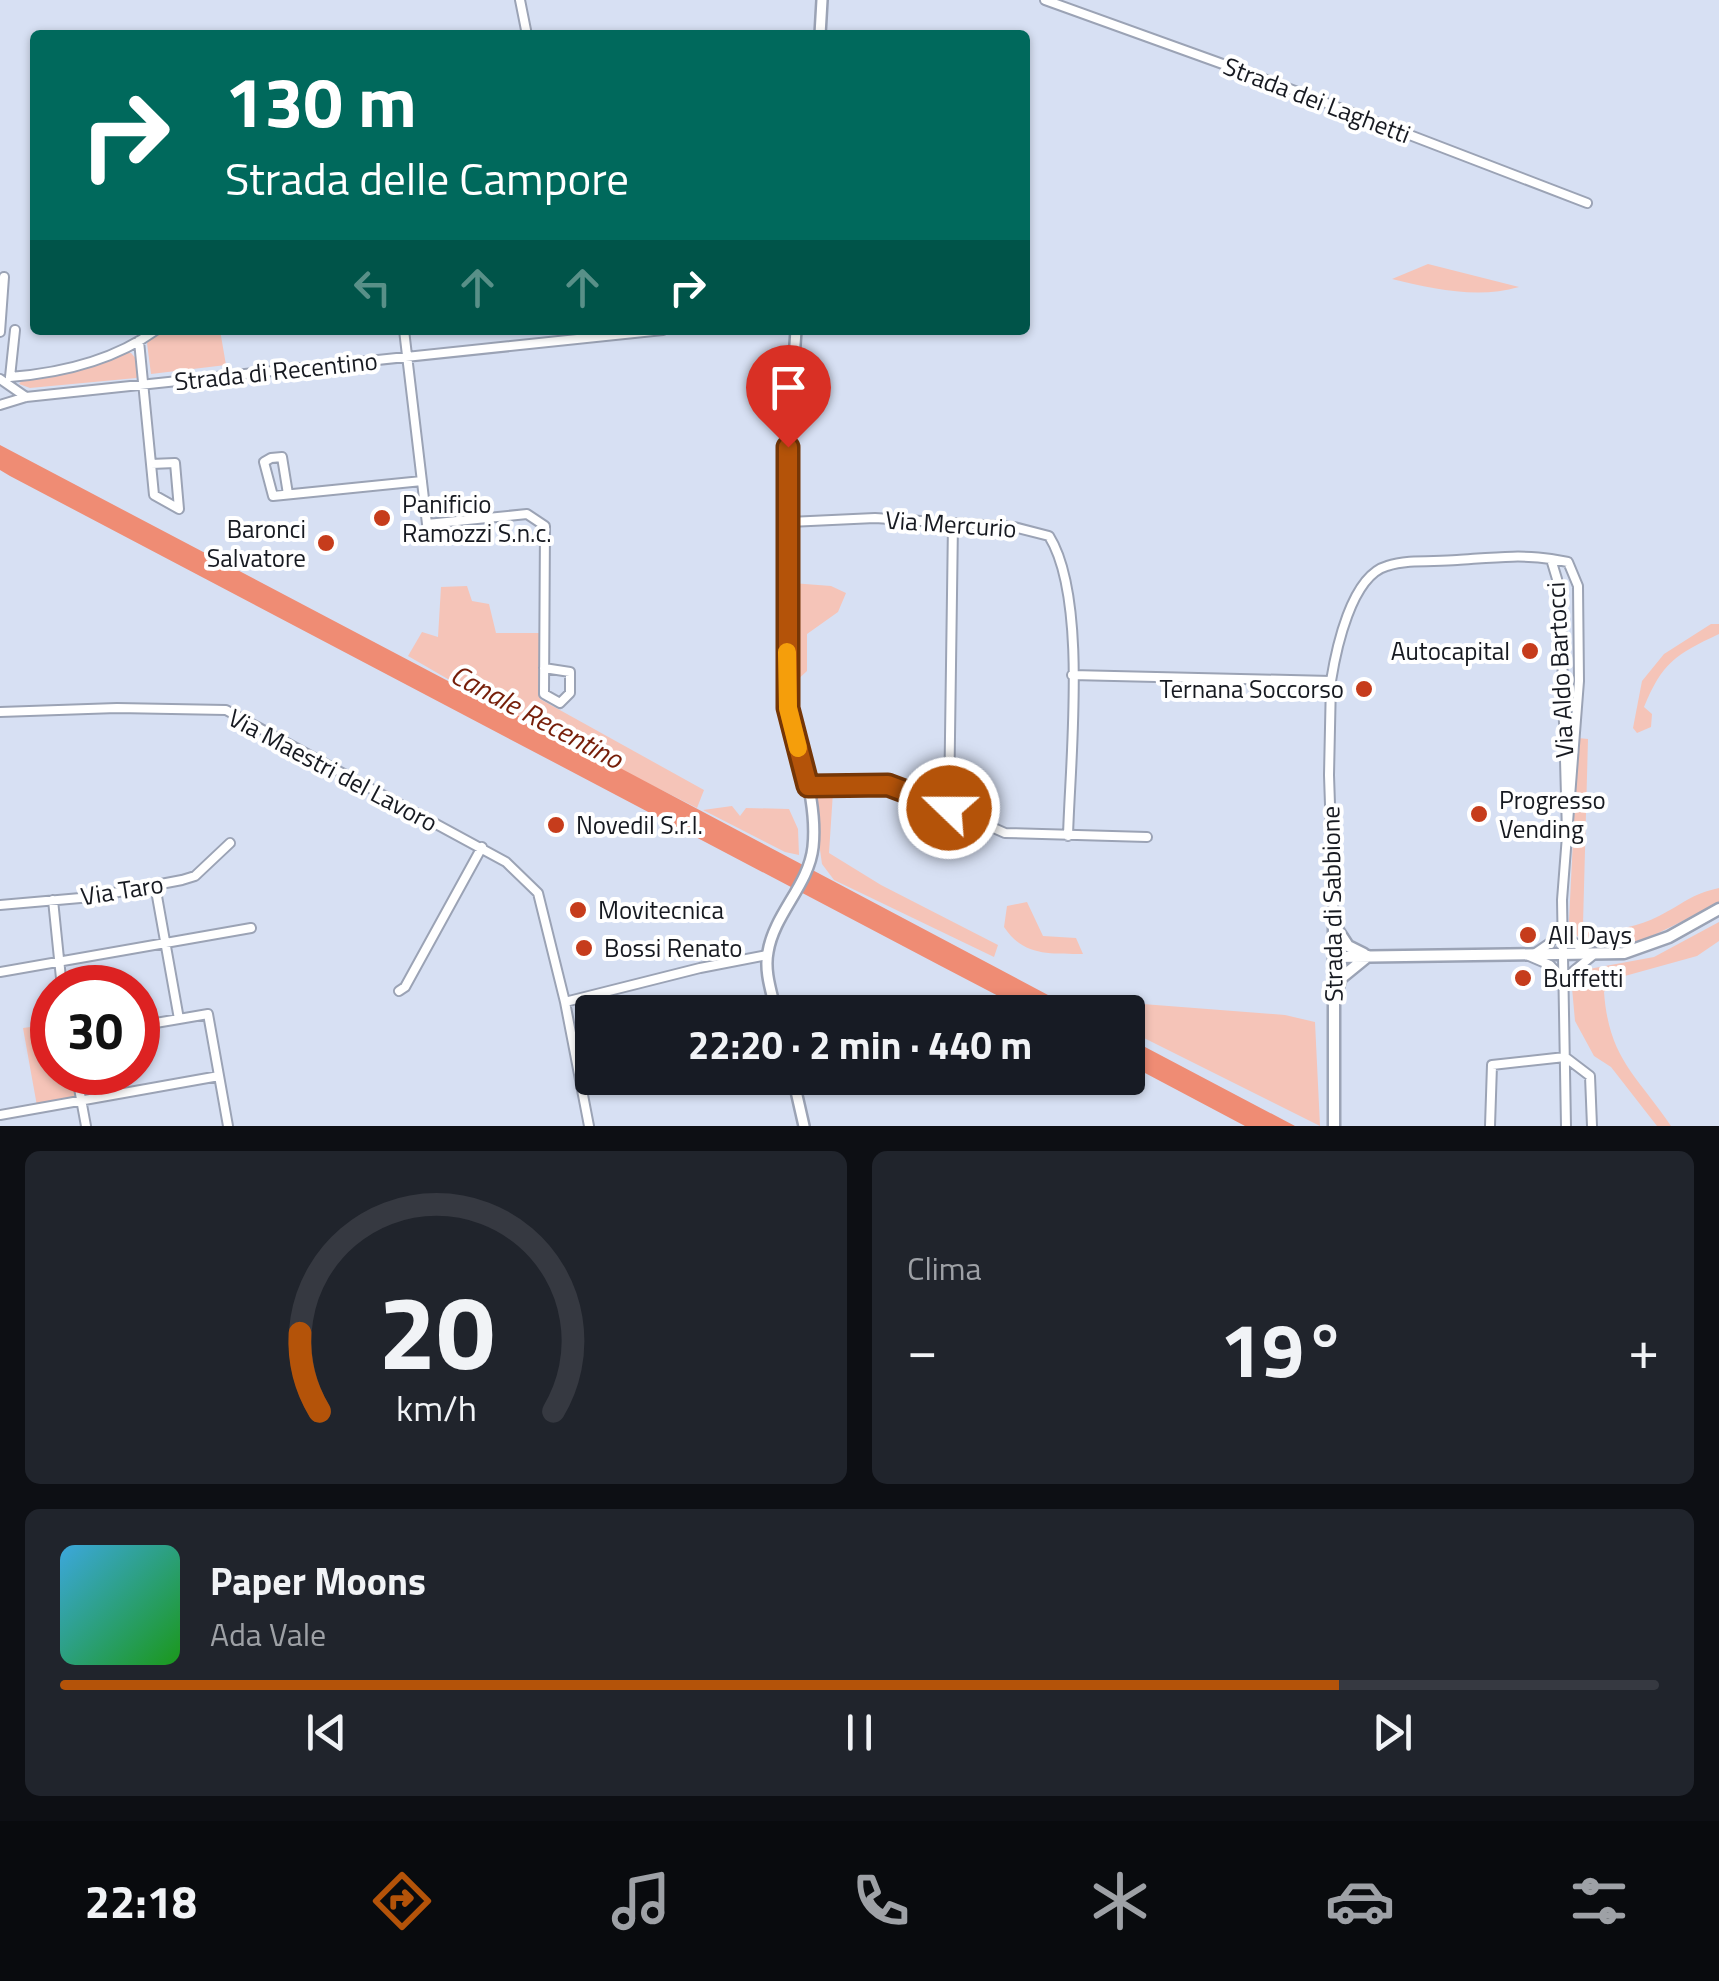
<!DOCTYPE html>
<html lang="it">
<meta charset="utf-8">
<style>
:root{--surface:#171b24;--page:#20242c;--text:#f1f3f6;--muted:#9ea1a6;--line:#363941;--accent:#b45309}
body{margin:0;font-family:"Titillium Web",sans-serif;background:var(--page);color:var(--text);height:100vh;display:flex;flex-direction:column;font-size:38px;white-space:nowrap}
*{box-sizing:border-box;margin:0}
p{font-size:32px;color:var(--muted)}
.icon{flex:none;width:55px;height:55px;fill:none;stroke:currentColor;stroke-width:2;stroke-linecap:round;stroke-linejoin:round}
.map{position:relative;height:1126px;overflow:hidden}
.side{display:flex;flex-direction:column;gap:25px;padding:25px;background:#0d0f14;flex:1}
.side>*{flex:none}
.top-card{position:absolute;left:30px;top:30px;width:1000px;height:305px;border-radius:10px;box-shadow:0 2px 8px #0004;background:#00695c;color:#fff;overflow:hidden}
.speed{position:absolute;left:30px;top:965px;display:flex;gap:20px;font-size:50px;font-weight:700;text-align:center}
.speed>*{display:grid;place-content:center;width:130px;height:130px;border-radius:50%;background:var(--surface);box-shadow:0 2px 8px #0004;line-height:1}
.speed .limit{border:15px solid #d22;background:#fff;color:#111}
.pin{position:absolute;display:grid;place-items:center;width:85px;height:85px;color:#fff;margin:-102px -42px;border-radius:50% 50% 50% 0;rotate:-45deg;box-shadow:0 0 10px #0007}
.pin .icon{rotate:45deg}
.me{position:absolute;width:110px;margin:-55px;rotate:292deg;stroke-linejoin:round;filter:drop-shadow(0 0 8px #0008)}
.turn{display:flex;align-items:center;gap:35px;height:210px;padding:0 30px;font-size:45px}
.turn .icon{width:130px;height:130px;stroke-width:2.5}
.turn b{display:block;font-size:70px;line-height:85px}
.lanes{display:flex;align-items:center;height:95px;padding:0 30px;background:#0003;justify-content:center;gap:50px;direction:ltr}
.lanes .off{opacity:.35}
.big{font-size:75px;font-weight:700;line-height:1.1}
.side .tile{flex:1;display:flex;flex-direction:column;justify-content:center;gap:15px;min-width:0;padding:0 35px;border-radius:15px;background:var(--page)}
.side .dial{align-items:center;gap:0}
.dial svg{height:260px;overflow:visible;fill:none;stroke:var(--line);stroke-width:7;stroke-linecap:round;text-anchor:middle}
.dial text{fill:var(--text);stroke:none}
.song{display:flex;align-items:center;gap:30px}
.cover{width:120px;height:120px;border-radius:15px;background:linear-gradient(135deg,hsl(200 70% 55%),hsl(120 70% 35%))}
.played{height:10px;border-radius:5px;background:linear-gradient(90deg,var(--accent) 80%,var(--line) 80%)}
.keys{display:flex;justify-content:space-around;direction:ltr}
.heat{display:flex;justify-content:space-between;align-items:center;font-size:55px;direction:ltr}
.side .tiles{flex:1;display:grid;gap:25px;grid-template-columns:1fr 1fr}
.tile:last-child{grid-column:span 2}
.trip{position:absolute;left:575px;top:995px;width:570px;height:100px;border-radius:10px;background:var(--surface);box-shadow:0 2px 8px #0004;font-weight:700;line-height:100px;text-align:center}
.dock{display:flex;height:160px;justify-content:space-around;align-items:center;background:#090b0e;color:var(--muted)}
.dock .icon{width:70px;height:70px}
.dock .on{color:var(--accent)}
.dock b{font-size:45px;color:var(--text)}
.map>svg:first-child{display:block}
.green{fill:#f5c4b8}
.water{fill:#ef8c74}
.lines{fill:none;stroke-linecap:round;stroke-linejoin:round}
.minor-casing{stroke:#9ba3b5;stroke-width:12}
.tertiary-casing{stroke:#9ba3b5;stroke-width:14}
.secondary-casing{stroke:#9ba3b5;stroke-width:15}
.minor{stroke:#fff;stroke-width:8}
.tertiary{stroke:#fff;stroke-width:9}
.secondary{stroke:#fff;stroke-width:10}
.route-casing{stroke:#753606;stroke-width:25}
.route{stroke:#b45309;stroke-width:18}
.slow{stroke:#f59e0b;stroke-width:18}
.poi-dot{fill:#c63c1c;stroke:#fff;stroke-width:4}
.labels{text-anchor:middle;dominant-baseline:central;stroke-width:8;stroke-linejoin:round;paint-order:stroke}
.street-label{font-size:25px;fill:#171a21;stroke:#fff}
.poi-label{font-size:25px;fill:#171a21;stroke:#fff;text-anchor:start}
.water-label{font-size:28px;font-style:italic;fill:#761e09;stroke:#fff}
</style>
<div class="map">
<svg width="1719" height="1126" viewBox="0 0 1719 1126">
<rect width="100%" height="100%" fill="#d7e0f3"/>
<path class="green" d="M1428 264 1519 287C1478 299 1433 289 1392 279Z
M162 330H220L226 365 151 374 147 343Z
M125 353H131L140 363 139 376 136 378 30 388 19 384 23 379Z
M792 583 831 586 846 593 838 612 807 634V671L793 684Z
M467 586 472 601 489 604 496 633H542L540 699 704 790 697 808 486 701 408 656 422 632 438 637 441 587Z
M1711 624H1719V634C1676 654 1662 663 1644 707L1652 714 1651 727 1637 733 1633 728 1642 681 1664 654Z
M1578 738 1588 739 1583 925 1594 933C1617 929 1638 927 1659 916 1683 904 1691 894 1719 888V903C1682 917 1591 985 1569 921Z
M833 792 829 853 881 885 998 945 994 957 834 880 822 864 812 793Z
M732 806 740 816 746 808 789 809 798 829 799 855 785 852 703 810Z
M1027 902 1043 936 1076 938 1083 954C1050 953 1024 957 1004 927L1007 906Z
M1719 922V941L1697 956 1614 979 1604 992C1609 1059 1636 1074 1671 1126H1657L1611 1067 1594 1056 1575 1021 1572 988 1578 971 1654 957Z
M1104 1001 1285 1015 1315 1022 1320 1126 1128 1030V1012H1091Z
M52 1024V1072L71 1073 76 1100 37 1106 23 1028Z"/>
<path class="water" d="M0 445 486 701 541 726 1080 1012H1029L939 965 10 476 0 470Z
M1128 1038 1295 1126H1245L1128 1064Z"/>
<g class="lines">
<defs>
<path id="minor" d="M520 0 527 35
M1045 0 1256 76 1587 203
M15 330 10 377C61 373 113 361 156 330
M404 330 427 524 527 514 545 526 544 694 560 703 570 693V672L544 668
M0 332 4 277
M139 341 154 495 179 509 175 463 151 464
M0 379 26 397
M0 405 26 397 663 330
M288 494 282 457 271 458 264 462 273 496 422 481
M789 522 875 518 1014 527 1049 536C1088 598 1070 760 1068 836
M1072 675 1331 681 1329 775 1334 924
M1331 681C1336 650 1351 576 1387 566 1408 559 1435 562 1457 560 1488 558 1521 554 1551 559
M0 712 117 708 226 710 506 862 538 893 565 1002 589 1126
M808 787 888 785 912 792 1005 833 1147 837
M949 808 953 523
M53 900 62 988
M0 905 92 897 182 880 195 876 230 843
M1534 954 1550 943 1562 926
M1529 956 1550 965 1562 978
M0 972 251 928
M1564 979 1592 956 1571 940 1564 929
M399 991 405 987 482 847
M565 1002 700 968 767 955
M179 1019 208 1014 228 1126
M138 1026 179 1019 155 885
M76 1072 86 1126
M0 1115 219 1076
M1490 1126 1492 1065 1565 1057 1590 1076 1592 1126
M1566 1126 1562 900 1579 681 1578 586 1568 562 1551 559 1557 579 1561 614 1567 833"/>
<path id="tertiary" d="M820 35 822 0
M776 1012C772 993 764 972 768 952 774 914 809 885 813 847 819 791 789 731 787 673L788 447 796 330
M793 1078 804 1126"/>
<path id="secondary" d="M1337 929 1348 946 1364 954
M1335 957 1624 953 1669 937 1719 909
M1337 990 1341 978 1368 956
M1334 1126V924"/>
</defs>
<use href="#minor" class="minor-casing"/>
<use href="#tertiary" class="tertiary-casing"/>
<use href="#secondary" class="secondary-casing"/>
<use href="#minor" class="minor"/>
<use href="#tertiary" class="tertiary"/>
<use href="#secondary" class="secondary"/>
</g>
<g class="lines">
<defs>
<path id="route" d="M788 447V708L808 786 888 785 949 808"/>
</defs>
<use href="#route" class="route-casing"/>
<use href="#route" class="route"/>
<path class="slow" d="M787 652 788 708 798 748"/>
</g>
<g class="poi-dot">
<circle cx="382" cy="518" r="10"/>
<circle cx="326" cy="543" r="10"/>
<circle cx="1530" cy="651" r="10"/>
<circle cx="1364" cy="689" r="10"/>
<circle cx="1479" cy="814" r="10"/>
<circle cx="556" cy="825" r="10"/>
<circle cx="578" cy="910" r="10"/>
<circle cx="1528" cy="935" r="10"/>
<circle cx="584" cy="948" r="10"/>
<circle cx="1523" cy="978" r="10"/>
</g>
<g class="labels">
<g class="street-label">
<text transform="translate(1317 100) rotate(21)">Strada dei Laghetti</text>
<text transform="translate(276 371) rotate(-6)">Strada di Recentino</text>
<text transform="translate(951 524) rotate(4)">Via Mercurio</text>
<text transform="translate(1560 670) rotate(-93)">Via Aldo Bartocci</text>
<text transform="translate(333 770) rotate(28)">Via Maestri del Lavoro</text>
<text transform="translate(122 890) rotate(-9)">Via Taro</text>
<text transform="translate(1332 904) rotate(-91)">Strada di Sabbione</text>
</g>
<g class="poi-label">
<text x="402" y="504">Panificio<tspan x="402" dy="29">Ramozzi S.n.c.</tspan></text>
<text x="306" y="529" text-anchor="end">Baronci<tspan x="306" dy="29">Salvatore</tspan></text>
<text x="1510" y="651" text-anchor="end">Autocapital</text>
<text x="1344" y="689" text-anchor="end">Ternana Soccorso</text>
<text x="1499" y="800">Progresso<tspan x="1499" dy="29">Vending</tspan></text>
<text x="576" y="825">Novedil S.r.l.</text>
<text x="598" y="910">Movitecnica</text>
<text x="1548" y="935">All Days</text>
<text x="604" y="948">Bossi Renato</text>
<text x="1543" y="978">Buffetti</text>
</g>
<g class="water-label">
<text transform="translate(537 716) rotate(28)">Canale Recentino</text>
</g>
</g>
</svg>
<div class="speed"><div class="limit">30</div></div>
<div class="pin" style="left:788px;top:447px;background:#d93025"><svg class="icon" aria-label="arrive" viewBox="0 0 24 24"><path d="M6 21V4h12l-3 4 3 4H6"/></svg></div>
<svg class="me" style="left:949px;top:808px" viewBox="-20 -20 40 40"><circle r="17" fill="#b45309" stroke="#fff" stroke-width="3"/><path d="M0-11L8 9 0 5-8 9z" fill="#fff"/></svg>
<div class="trip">22:20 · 2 min · 440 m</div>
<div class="top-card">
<div class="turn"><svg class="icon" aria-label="right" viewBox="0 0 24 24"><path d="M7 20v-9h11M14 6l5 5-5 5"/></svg><div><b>130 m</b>Strada delle Campore</div></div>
<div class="lanes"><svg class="icon off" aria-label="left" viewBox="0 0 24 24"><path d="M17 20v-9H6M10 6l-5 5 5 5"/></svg><svg class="icon off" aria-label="ahead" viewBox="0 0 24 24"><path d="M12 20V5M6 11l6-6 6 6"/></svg><svg class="icon off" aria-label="ahead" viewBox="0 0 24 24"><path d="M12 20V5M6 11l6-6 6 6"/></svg><svg class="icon" aria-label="right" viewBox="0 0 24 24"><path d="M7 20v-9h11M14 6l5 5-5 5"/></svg></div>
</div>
</div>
<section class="side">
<div class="tiles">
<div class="tile dial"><svg viewBox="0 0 100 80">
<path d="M14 69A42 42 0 1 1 86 69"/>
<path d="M14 69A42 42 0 0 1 8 45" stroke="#b45309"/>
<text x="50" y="56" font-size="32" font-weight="700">20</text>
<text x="50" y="72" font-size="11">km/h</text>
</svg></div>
<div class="tile"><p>Clima</p>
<div class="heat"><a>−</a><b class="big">19°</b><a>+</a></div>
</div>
<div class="tile">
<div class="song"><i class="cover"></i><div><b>Paper Moons</b><p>Ada Vale</p></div></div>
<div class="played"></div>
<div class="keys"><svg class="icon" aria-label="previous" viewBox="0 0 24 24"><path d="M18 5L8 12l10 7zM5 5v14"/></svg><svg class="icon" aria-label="pause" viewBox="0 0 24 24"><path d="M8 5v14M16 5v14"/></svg><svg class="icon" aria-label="next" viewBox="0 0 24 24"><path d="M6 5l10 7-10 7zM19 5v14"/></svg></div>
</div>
</div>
</section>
<nav class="dock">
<b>22:18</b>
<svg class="icon on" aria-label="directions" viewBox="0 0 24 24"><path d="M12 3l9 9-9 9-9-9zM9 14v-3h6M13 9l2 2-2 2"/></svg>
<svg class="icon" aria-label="music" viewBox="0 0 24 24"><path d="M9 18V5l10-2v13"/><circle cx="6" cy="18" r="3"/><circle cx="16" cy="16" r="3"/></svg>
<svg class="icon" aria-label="phone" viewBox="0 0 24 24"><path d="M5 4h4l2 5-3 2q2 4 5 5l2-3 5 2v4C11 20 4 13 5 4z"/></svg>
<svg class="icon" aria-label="climate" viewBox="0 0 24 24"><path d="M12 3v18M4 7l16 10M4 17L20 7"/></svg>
<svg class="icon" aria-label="car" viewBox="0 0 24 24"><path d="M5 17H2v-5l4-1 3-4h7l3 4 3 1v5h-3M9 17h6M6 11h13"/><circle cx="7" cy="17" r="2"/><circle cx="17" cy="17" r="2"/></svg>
<svg class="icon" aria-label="filters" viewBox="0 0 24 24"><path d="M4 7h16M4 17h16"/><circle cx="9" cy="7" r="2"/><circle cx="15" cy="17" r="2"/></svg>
</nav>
